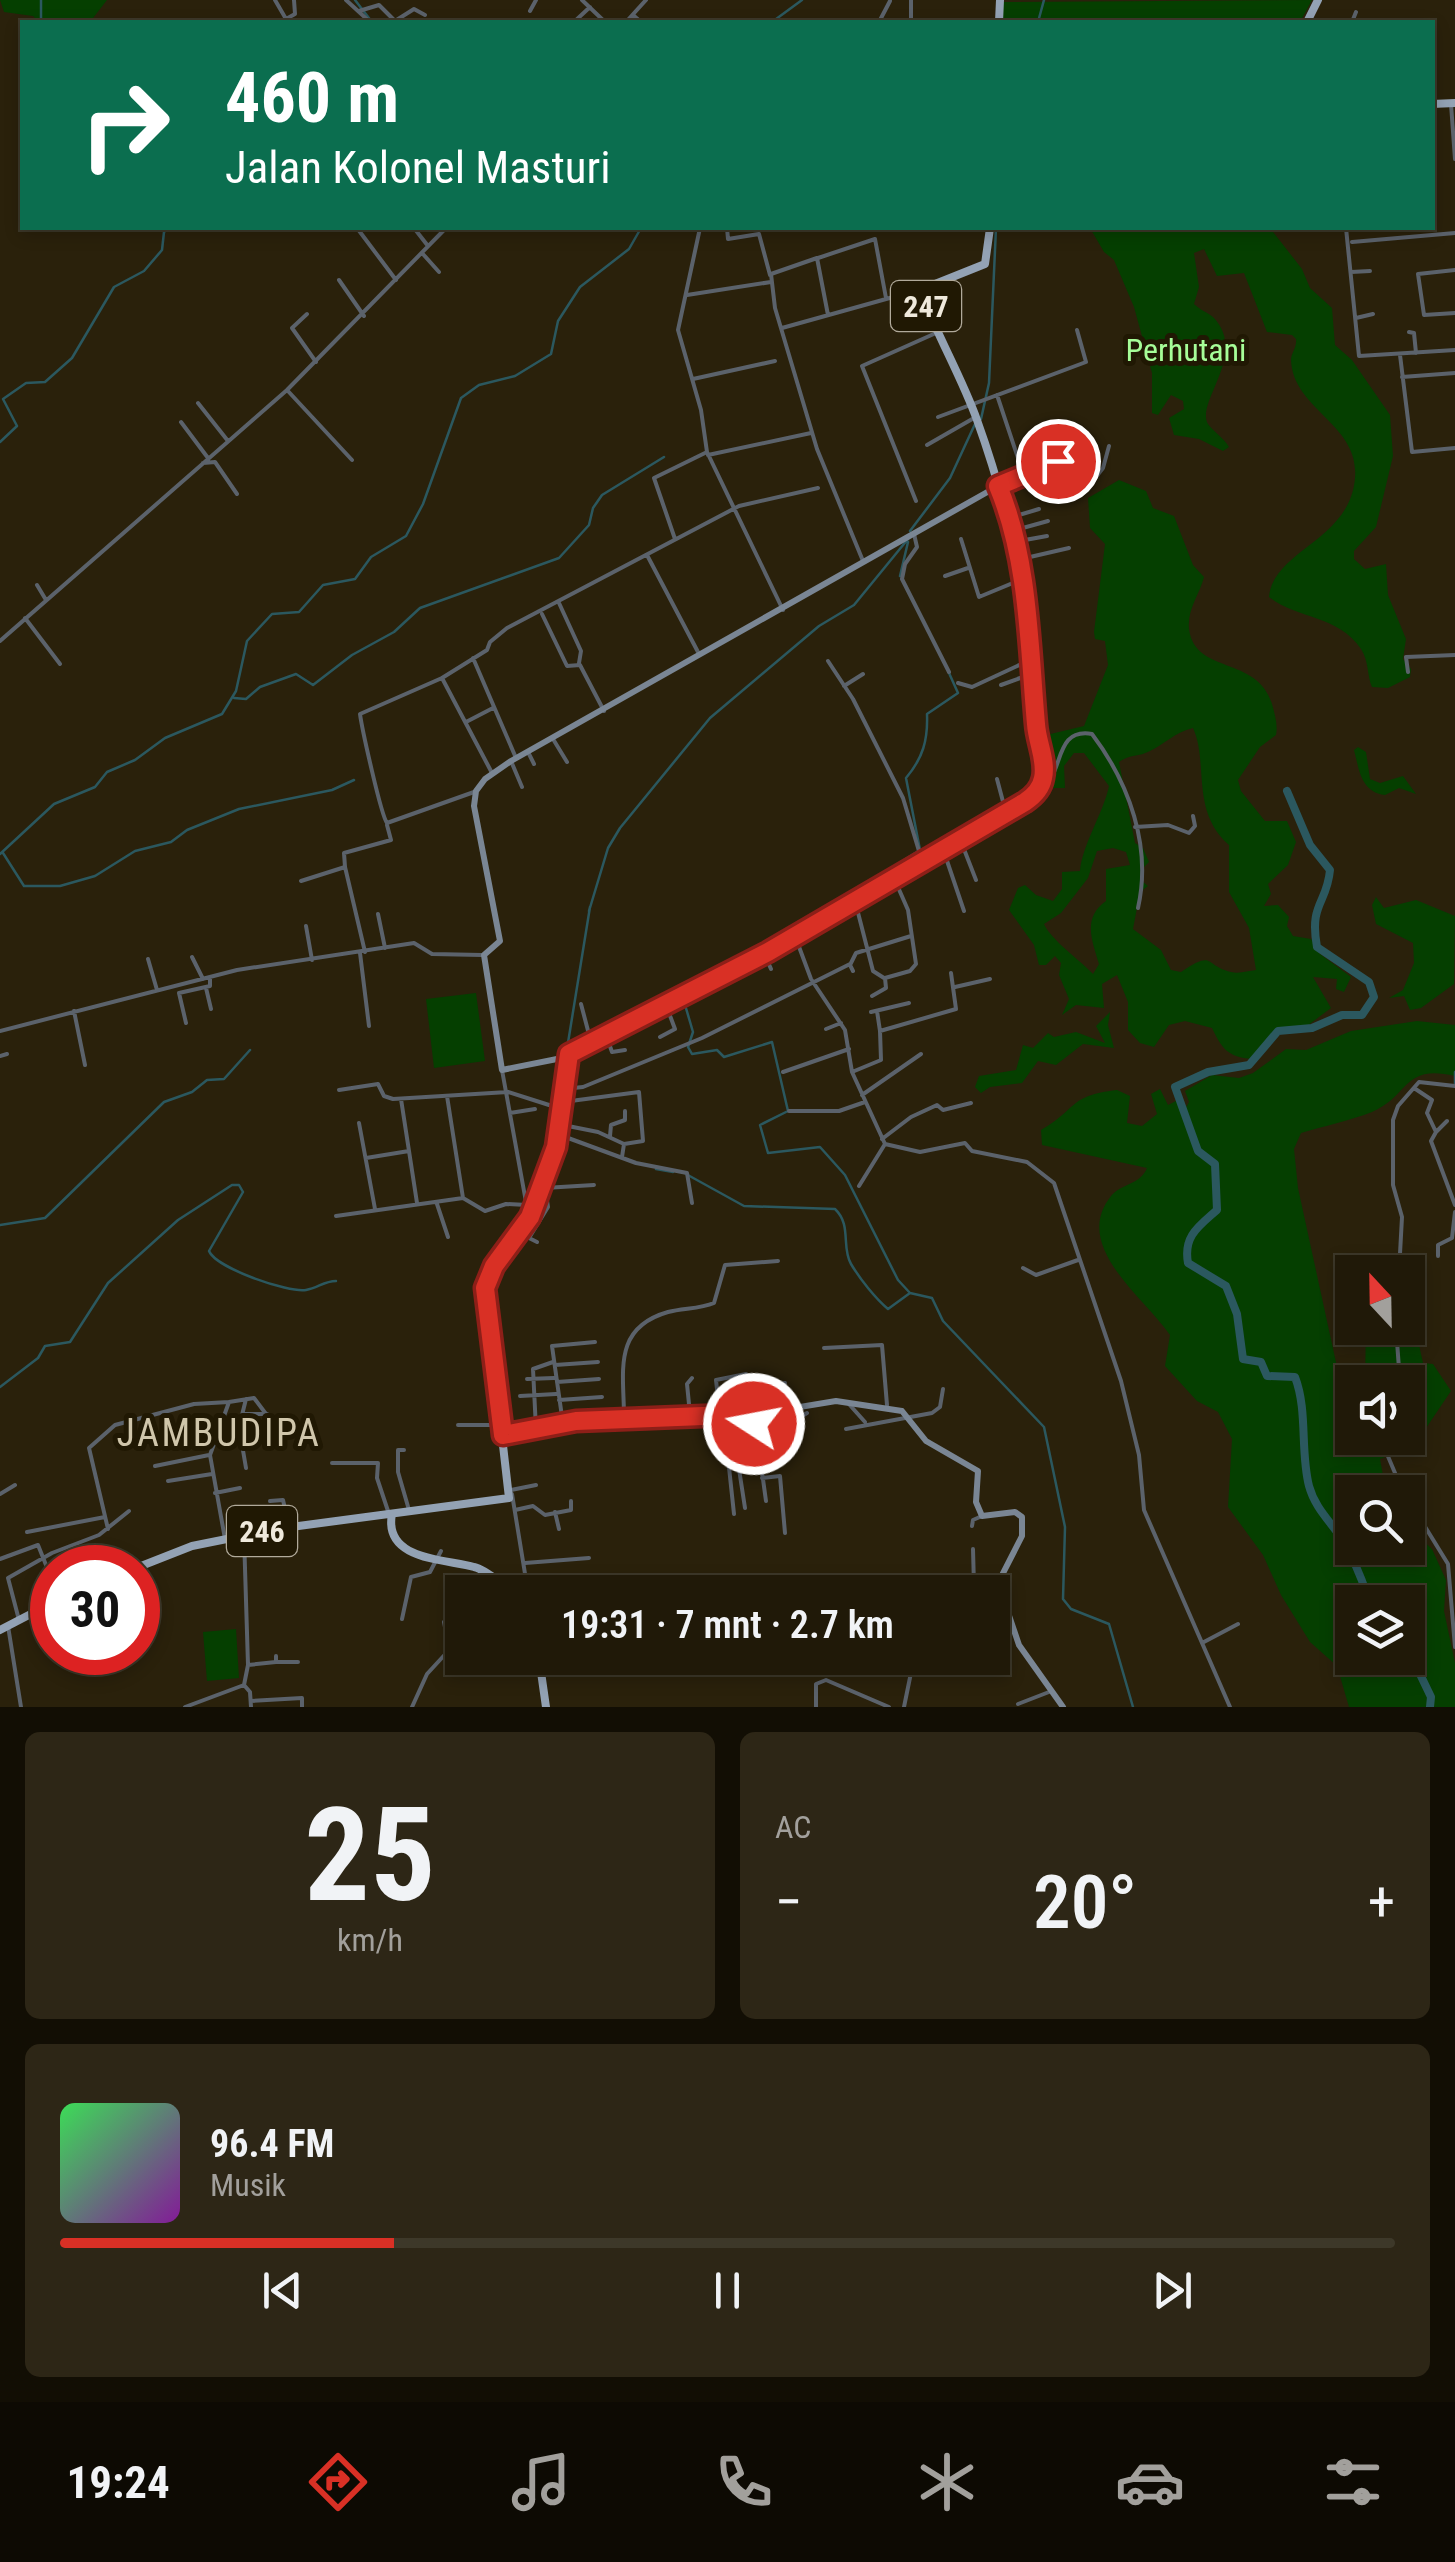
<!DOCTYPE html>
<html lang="id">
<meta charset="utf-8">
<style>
:root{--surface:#201908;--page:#2d2616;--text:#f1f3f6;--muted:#a2a09c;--line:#3d3829;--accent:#d93025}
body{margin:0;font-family:"Roboto Condensed",sans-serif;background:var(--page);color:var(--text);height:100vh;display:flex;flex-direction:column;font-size:38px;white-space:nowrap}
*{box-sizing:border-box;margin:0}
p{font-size:32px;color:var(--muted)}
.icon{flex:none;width:55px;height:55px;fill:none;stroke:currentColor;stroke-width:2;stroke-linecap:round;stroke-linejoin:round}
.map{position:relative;height:1707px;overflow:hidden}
.sheet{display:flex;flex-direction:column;gap:25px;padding:25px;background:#120e04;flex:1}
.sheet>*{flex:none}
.guide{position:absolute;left:20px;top:20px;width:1415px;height:210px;border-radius:0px;box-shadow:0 5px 15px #0003,0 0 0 2px var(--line);background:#0b6e4f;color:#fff;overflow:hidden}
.needle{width:65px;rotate:338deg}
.fabs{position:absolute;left:1335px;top:1255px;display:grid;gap:20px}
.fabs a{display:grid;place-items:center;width:90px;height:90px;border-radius:0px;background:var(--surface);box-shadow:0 5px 15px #0003,0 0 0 2px var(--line);font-size:50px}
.speed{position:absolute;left:30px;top:1545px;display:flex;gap:20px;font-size:50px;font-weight:700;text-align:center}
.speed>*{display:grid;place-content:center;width:130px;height:130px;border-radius:50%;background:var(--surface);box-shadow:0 5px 15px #0003,0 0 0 2px var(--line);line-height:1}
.speed .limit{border:15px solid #d22;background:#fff;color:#111}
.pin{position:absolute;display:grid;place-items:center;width:85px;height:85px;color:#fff;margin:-42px;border:5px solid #fff;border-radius:50%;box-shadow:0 2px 10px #0007}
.me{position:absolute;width:110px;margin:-55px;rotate:281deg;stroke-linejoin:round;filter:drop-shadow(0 0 8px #0008)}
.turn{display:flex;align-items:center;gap:35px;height:210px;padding:0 40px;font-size:45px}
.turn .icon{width:130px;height:130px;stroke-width:2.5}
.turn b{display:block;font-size:70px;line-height:85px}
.big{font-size:75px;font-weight:600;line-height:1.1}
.sheet .tile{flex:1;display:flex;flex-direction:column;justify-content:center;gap:15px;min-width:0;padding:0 35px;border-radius:15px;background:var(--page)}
.sheet .dial{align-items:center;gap:0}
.dial b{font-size:130px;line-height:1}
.song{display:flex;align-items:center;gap:30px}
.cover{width:120px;height:120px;border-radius:15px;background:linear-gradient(135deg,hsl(130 70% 55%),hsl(290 70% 35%))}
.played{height:10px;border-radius:5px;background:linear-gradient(90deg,var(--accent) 25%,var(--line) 25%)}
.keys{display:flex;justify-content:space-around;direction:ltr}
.heat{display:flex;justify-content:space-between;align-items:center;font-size:55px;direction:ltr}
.sheet .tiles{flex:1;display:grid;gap:25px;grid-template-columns:1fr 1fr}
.tile:last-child{grid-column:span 2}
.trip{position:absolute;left:445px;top:1575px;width:565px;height:100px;border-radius:0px;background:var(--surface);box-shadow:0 5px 15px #0003,0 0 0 2px var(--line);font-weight:600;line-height:100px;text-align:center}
.tabs{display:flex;height:160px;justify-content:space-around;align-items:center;background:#0d0a03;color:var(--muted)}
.tabs .icon{width:70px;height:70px}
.tabs .on{color:var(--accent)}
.tabs b{font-size:45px;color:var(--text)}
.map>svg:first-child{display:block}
.green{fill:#053f00;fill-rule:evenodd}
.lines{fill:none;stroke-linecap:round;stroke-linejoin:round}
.stream{stroke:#2b585f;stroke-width:2.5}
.river{stroke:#2b585f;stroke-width:8}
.street{stroke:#5b626b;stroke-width:4}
.secondary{stroke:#7a8694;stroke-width:6}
.primary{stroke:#93a2b4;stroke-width:8}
.route-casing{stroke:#8d1f18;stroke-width:25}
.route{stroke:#d93025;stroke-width:18}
.labels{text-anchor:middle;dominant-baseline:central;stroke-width:10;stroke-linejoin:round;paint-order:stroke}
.shield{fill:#201803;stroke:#b1aa9b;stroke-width:2.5}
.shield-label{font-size:30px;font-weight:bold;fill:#efe9dc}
.park-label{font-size:32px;fill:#a6fd98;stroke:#201803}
.quarter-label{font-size:38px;letter-spacing:2.5px;fill:#d0c6ab;stroke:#201803}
</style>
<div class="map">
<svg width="1455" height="1707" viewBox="0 0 1455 1707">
<rect width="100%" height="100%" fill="#2a210b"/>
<path class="green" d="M0 0H107L90 22 76 18 39 22 33 16 4 12Z
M1312 0 1300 22H1002L1003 2Z
M1090 228H1270L1302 269 1310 288 1332 308 1335 345 1352 360 1390 415 1393 456 1376 527 1354 551V559L1365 569 1386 564 1388 595 1406 639 1403 659 1411 669 1410 677 1388 688 1372 687C1367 676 1369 661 1361 649 1338 615 1297 619 1269 597 1273 550 1350 541 1355 478 1360 424 1293 410 1291 360 1291 353 1297 348 1296 339L1292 335 1267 332 1244 273 1217 276 1204 249 1194 253 1199 287 1194 304C1200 310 1207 312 1213 317 1249 354 1195 402 1208 424 1214 432 1224 438 1229 447L1223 451 1199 439 1174 435 1169 418 1184 409 1183 401 1171 395 1158 415 1152 413V373L1134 307 1114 260 1104 252Z
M1119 480 1146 491 1153 508 1174 516 1193 565 1204 577C1200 594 1187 609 1189 629 1195 675 1257 655 1272 704 1275 715 1278 725 1276 735L1260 747 1238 780 1241 791 1265 821H1287L1296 842 1288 865 1268 884 1271 894 1264 906 1278 905 1289 917 1287 926 1293 936 1311 939 1320 954 1351 977 1344 992 1336 989 1337 979 1313 977 1331 1008 1307 1026 1293 1027 1268 1039 1252 1059C1228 1057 1222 1049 1212 1028L1185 1021 1169 1025 1154 1047 1140 1043 1128 1030V1002L1117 975 1102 984 1104 1008 1076 1005 1062 1015 1069 999 1059 975 1061 963 1055 956 1046 965H1039L1034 945 1009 910 1018 888 1025 885 1036 895 1053 901 1062 889V872L1080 871C1082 845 1103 814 1109 786L1084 753H1074L1064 766 1065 788H1049L1042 736 1084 726 1108 665 1105 641 1095 639 1094 632 1105 544 1090 528 1088 498ZM1193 728C1209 763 1190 811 1229 845V892L1249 928 1256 970C1248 971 1239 974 1231 972 1204 966 1215 949 1181 972L1171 970 1161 950 1133 929 1140 892 1148 886 1142 881V869L1149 862 1143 848 1135 843 1119 762C1130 754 1139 757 1150 751 1166 743 1174 733 1193 728ZM1113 848 1126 852 1130 865 1106 869V901C1082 918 1092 940 1099 964L1093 974C1080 960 1051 940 1044 924L1061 913 1088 878 1097 851Z
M1358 747 1366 752 1370 779 1380 783 1403 776 1416 794 1399 788 1385 795C1360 792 1359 768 1354 750Z
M1376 897 1384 908 1416 900 1455 916 1454 984 1421 1008 1410 1010 1404 996 1389 998 1403 990 1414 963 1413 943 1376 924 1372 905Z
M476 993 485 1061 434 1068 426 999Z
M1110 1012 1108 1025 1114 1048 1083 1044 1056 1065 1038 1061 1022 1083 990 1087 981 1093 975 1087 979 1076 1016 1070 1023 1045 1033 1048 1048 1033 1054 1037 1076 1032 1105 1043 1096 1026Z
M1417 1021 1455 1025V1076C1402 1064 1410 1096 1372 1112 1349 1121 1324 1126 1301 1133L1294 1149 1298 1188 1344 1399 1334 1429 1351 1454 1361 1438H1408V1382H1365L1366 1328H1408V1310L1411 1309 1423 1363 1433 1364 1451 1391 1414 1446 1380 1459 1386 1492H1352V1548H1408V1527L1432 1549 1446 1580 1444 1611 1455 1663V1707H1349L1337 1666 1310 1642 1281 1595 1263 1555 1228 1507 1232 1439 1218 1412 1197 1401 1165 1366 1170 1335C1144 1297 1071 1246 1111 1196 1122 1183 1140 1185 1147 1168L1042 1145 1041 1130C1078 1109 1067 1096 1117 1090L1130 1096 1127 1123 1142 1126 1157 1114 1151 1094 1160 1089 1168 1105 1176 1101 1185 1109 1189 1102 1185 1091 1212 1075 1239 1078 1253 1073 1286 1049 1306 1050 1351 1031ZM1352 1602H1408V1658H1352Z
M236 1629 239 1678 207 1681 203 1632Z"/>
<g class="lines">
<path class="stream" d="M355 0 372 22
M41 22V0
M772 22 802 0
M1038 22 1044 0
M981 419 989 383 996 228
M0 442 17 426 3 399 26 383 45 382 72 358 114 287 144 271 162 250 164 232 169 228
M910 531 950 478 975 424
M900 576 908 542
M234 698 246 699 260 687 296 674 313 685 352 655 394 632 420 608 559 558 589 525 593 508 602 495 664 457
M3 853 24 886H60L95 876 135 851 171 842 187 830 239 809 332 790 354 780
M0 854 54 804 95 787 107 772 135 760 165 738 222 714 236 691 247 641 272 614 299 612 323 585 355 579 371 557 406 536 423 504 461 398 479 385 515 376 551 354 558 321 580 287 629 249 641 228
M774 946 776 940 920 850 906 778C923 758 928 740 927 714L958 693 949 673
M683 998 693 1032 688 1047 692 1054 717 1050 724 1057 772 1042 788 1111 760 1125 768 1153 820 1147 845 1175 898 1280 910 1293 932 1298 943 1321 1044 1427 1065 1527 1063 1599 1071 1609 1109 1624 1133 1707
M1455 1085V1072
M561 1086 590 907 589 911 608 848 620 828 710 718 819 626 854 605 908 539
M656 1169 673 1172
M686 1174 744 1206 835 1209C852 1225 841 1247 851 1264 860 1279 875 1298 888 1309L910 1293
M0 1225 45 1218 164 1102 192 1092 207 1080 224 1079 250 1050
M0 1387 38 1358 45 1346 70 1342 108 1283 178 1220 232 1185H239L243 1192 209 1251C216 1268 288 1293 306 1290 318 1288 324 1281 336 1281"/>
<path class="river" d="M1287 791 1310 845 1330 870C1327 904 1309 903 1317 947L1369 982 1374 997 1362 1015H1342L1312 1028 1278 1031 1249 1065 1208 1072 1175 1087 1198 1151 1215 1164 1217 1210C1199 1226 1183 1236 1188 1263L1226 1286 1237 1314 1243 1359 1261 1362 1267 1376 1295 1377C1308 1411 1300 1451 1309 1486 1315 1508 1330 1521 1342 1539 1353 1557 1361 1577 1368 1597L1379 1602
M1408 1649 1431 1697 1430 1707"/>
<path class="street" d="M275 0 286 19 295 14 294 0
M346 0 370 22
M582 0 605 22
M359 11 379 5 395 21 414 9 425 15
M530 11 536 0
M633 15 641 22
M574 22 590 7
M626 22 646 0
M879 22 890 1
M911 22V0
M1352 22 1356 12
M1451 104 1455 159
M357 228 396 280
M414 228 428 246
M700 228 678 330 701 410 707 452 783 610
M727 228 728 239 759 234 770 275
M1346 228 1359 356 1455 350
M1352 242 1455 233
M422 253 439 272
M818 258 875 239 886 298
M1455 270 1418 274 1424 315 1455 313
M1351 272 1370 271
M339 280 364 316
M687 295 771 282
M307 314 292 328 316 362
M828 315 817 258 771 274 775 308 817 449 863 561
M1356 318 1373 314
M782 328 922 289
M1409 332 1414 333 1416 353
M1400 355 1412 452 1455 448
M1402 377 1455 373
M693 379 775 361
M287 390 352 460
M997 395 1023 473
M198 403 228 441
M938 417 1086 362 1077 330
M181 422 208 458
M927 445 974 418
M708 455 811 433
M203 463 215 462 237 494
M998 486 1070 458 1075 461 1076 478 1089 486 1103 468 1109 446
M916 501 862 366 936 333
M1009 518 1039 509
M1012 531 1048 521
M914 534 917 547 905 564 902 579 949 672
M675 539 654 478 707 452
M961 539 979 597 1020 580
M1014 542 1047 536
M647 555 698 652
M1017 560 1069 548
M945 576 968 568
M37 585 46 600
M559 603 581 651 579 663
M542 614 567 666 580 665 604 711
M25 618 60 664
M0 641 287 390 446 228
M473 658 516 758
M828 661 853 699 903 798 922 861
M1408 672 1406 657 1455 655
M442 678 360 714C362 729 381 815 387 823L474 792
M958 683 972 687 1028 661
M1001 685 1031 674
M844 686 863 674
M466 722 493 708
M553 739 567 762
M528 752 534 764
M511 761 522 787
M492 773 442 678 487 650 490 642 507 628 739 506 818 488
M997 779 1006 813
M1040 788C1065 778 1052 727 1092 734 1129 783 1152 846 1138 908
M1135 827 1168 825 1189 833 1195 826 1193 816
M960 839 976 880
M943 849 964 911
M345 867 344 853 391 840 387 825
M301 881 345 867 365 952
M855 901 873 971 884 978
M378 914 385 948
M306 926 312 960
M795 936 811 979 845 1030 852 1072 885 1144 920 1152 965 1143 972 1151 1027 1162 1054 1183 1121 1381 1139 1455 1144 1510 1230 1707
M360 953 369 1026
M764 953 771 969
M192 957 203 979
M148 959 157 990
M853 971 850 965 856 953 911 936
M885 978 910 971 916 964 908 910 894 878
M955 987 990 979
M206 988 211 1009
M872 996 886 988 885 978
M581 1004 591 1042
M74 1011 85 1065
M877 1011 880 1031
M871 1012 909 1003
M186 1023 179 993 210 986V978
M826 1029 841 1023
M0 1031 237 970 414 943 432 954 482 955
M606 1035 612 1052 625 1050
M660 1037 675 1029 666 1005
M0 1056 7 1054
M502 1070 528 1213
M783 1072 849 1049
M852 1072 881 1060 880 1031 956 1009 951 973
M1414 1088 1432 1100 1427 1113 1436 1132 1431 1141 1455 1205
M563 1089 583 1087 702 1038 850 964
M339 1090 378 1084 384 1096 393 1099 508 1092 549 1105
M862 1095 921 1054
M447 1096 463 1198
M401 1099 417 1203
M563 1102 639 1092 643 1141 624 1144 622 1157
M789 1111H839L865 1102
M510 1113 535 1109
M359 1123 375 1209
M563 1125 598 1132 624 1144
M1436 1132 1447 1121
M560 1135 636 1163 687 1173 692 1203
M610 1136 611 1125 625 1120V1111
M882 1139 911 1117 937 1105 943 1110 971 1103
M366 1158 409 1151
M859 1186 885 1144
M544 1188 594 1185
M437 1204 448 1237
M336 1216 463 1198 485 1211 506 1204 527 1205
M537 1242 529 1238 548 1207 545 1187
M1438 1256V1245L1452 1238 1455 1212
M1023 1268 1036 1275 1078 1260
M1399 1272 1402 1217 1393 1185V1120L1398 1106 1419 1082 1455 1086
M1396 1328 1400 1382
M824 1348 882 1345 887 1405
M555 1365 598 1362
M527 1379 554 1378
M557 1382 599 1379
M785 1383 765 1389 776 1432 807 1413
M520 1396 556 1394
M246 1399 239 1427 246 1468
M559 1400 602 1397
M848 1403 865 1422
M243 1414H267
M754 1414 766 1501
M685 1415 689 1404 687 1384 692 1378
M720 1416 716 1380 746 1374
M624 1417C624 1372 612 1328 668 1312 683 1308 700 1309 714 1303L725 1265 778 1261
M710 1417 713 1444 728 1458 734 1514
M563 1424 552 1346 595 1342
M458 1425H501
M221 1428 275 1426 254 1398 229 1402 210 1455 225 1539
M536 1429 533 1369 553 1362
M846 1429 932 1413 940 1407 943 1389
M187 1434 207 1429 220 1433
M1386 1438 1387 1454 1403 1492
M735 1443 745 1508
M719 1445 765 1435
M404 1450H398V1472L409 1510
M332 1463H378L377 1478 389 1514
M155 1466 209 1455
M762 1478 780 1476 785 1533
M168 1481 212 1474
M511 1490 536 1485
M215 1493 240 1488
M0 1494 15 1485
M512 1494 528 1592
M1408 1499 1448 1564 1455 1647
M270 1501 283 1500 289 1526
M515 1510 533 1506 545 1515 571 1510V1501
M555 1512 559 1529
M972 1526 973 1520 982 1516
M281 1528 283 1548
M108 1529 89 1448 115 1425 194 1404 229 1402
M27 1532 105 1517
M973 1549 974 1586
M0 1559 38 1545 52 1580
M525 1563 589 1558
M79 1568 90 1563
M526 1575H568
M138 1578 147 1610
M931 1592 998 1583
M402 1619 411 1577 430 1572 441 1551
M19 1620 8 1578 52 1553 99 1535 129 1511
M444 1622 447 1637 462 1636
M8 1626 21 1707
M1202 1643 1238 1624
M276 1662H298
M248 1665 276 1662V1656
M244 1685 248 1665 244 1536
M251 1701 302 1698V1707
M1018 1704 1049 1692
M185 1707 244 1685 250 1692 251 1707
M412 1707 427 1674 462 1636
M816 1707V1684L826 1680 889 1707
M904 1707 914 1658"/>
<path class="secondary" d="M567 1057 502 1070 484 955 500 941 474 806 476 791 485 779 511 761 998 486
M503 1435 576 1421 757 1414 836 1401 902 1411 926 1441 978 1471 976 1502 982 1516 1015 1512 1022 1517V1536L998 1583 1019 1645 1063 1707"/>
<path class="primary" d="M999 22 1000 0
M1307 22 1318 0
M1432 104 1455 103
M392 1514C383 1561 447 1559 474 1567 487 1570 502 1585 514 1592
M136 1568 192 1546 276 1529 509 1498 485 1287 494 1266 529 1217 557 1147 568 1055 772 949 1025 802C1057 780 1036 750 1035 719 1032 616 1012 517 977 420 962 378 938 337 922 295L925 288 985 264 990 228
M0 1630 52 1603
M539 1658 546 1707"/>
</g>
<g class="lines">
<defs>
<path id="route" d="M754 1424V1414L576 1421 503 1435 485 1288 494 1266 530 1217 556 1147 569 1054 768 952 1025 802C1034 796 1041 789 1043 778 1047 761 1037 742 1036 724 1029 646 1029 560 998 486L1058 461"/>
</defs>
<use href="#route" class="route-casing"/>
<use href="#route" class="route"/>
</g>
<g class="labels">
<g class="shield">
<rect x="891" y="281" width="70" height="50" rx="8"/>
<rect x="227" y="1506" width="70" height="50" rx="8"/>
</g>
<g class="shield-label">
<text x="926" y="306">247</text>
<text x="262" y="1531">246</text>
</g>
<g class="park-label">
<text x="1186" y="350">Perhutani</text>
</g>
<g class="quarter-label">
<text x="219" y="1433">JAMBUDIPA</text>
</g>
</g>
</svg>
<div class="fabs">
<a><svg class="needle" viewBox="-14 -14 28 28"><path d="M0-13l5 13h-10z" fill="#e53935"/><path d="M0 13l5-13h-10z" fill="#a2a09c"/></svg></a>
<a><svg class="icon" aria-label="sound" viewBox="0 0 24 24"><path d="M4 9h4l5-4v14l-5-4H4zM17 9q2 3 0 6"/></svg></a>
<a><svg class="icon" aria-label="search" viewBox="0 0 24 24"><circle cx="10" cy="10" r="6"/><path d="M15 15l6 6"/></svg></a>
<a><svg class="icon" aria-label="layers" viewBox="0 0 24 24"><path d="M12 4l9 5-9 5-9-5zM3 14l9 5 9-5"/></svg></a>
</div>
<div class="speed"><div class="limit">30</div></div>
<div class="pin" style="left:1058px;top:461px;background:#d93025"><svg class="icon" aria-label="arrive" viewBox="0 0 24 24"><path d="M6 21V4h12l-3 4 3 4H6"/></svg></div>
<svg class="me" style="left:754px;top:1424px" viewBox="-20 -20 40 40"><circle r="17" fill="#d93025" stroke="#fff" stroke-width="3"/><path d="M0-11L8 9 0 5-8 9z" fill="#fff"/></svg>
<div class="trip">19:31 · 7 mnt · 2.7 km</div>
<div class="guide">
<div class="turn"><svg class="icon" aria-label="right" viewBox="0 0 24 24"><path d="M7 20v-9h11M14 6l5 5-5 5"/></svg><div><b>460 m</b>Jalan Kolonel Masturi</div></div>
</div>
</div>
<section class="sheet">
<div class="tiles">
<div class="tile dial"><b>25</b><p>km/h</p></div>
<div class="tile"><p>AC</p>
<div class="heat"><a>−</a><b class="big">20°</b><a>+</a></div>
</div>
<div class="tile">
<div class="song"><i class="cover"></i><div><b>96.4 FM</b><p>Musik</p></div></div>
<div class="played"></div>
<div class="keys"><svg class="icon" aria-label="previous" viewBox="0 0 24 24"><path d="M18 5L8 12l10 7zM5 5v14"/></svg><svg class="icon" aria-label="pause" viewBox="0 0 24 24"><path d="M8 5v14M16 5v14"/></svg><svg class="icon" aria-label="next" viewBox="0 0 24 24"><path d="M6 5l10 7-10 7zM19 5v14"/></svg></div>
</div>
</div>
</section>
<nav class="tabs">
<b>19:24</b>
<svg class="icon on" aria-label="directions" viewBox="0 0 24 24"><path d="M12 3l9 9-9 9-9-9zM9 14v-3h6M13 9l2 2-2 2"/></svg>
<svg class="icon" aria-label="music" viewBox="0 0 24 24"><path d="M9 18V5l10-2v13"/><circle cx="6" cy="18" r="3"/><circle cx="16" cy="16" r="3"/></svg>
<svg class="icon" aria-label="phone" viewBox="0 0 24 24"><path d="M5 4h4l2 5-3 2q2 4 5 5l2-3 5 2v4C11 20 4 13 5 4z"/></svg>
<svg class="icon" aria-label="climate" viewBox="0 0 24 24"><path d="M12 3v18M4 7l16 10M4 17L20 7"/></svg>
<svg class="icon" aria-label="car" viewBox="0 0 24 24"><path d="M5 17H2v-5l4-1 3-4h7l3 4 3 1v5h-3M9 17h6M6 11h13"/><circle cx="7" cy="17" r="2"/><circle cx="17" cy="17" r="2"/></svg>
<svg class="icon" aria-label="filters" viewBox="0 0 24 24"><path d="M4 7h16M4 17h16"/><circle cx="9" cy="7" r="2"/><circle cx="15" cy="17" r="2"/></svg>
</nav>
